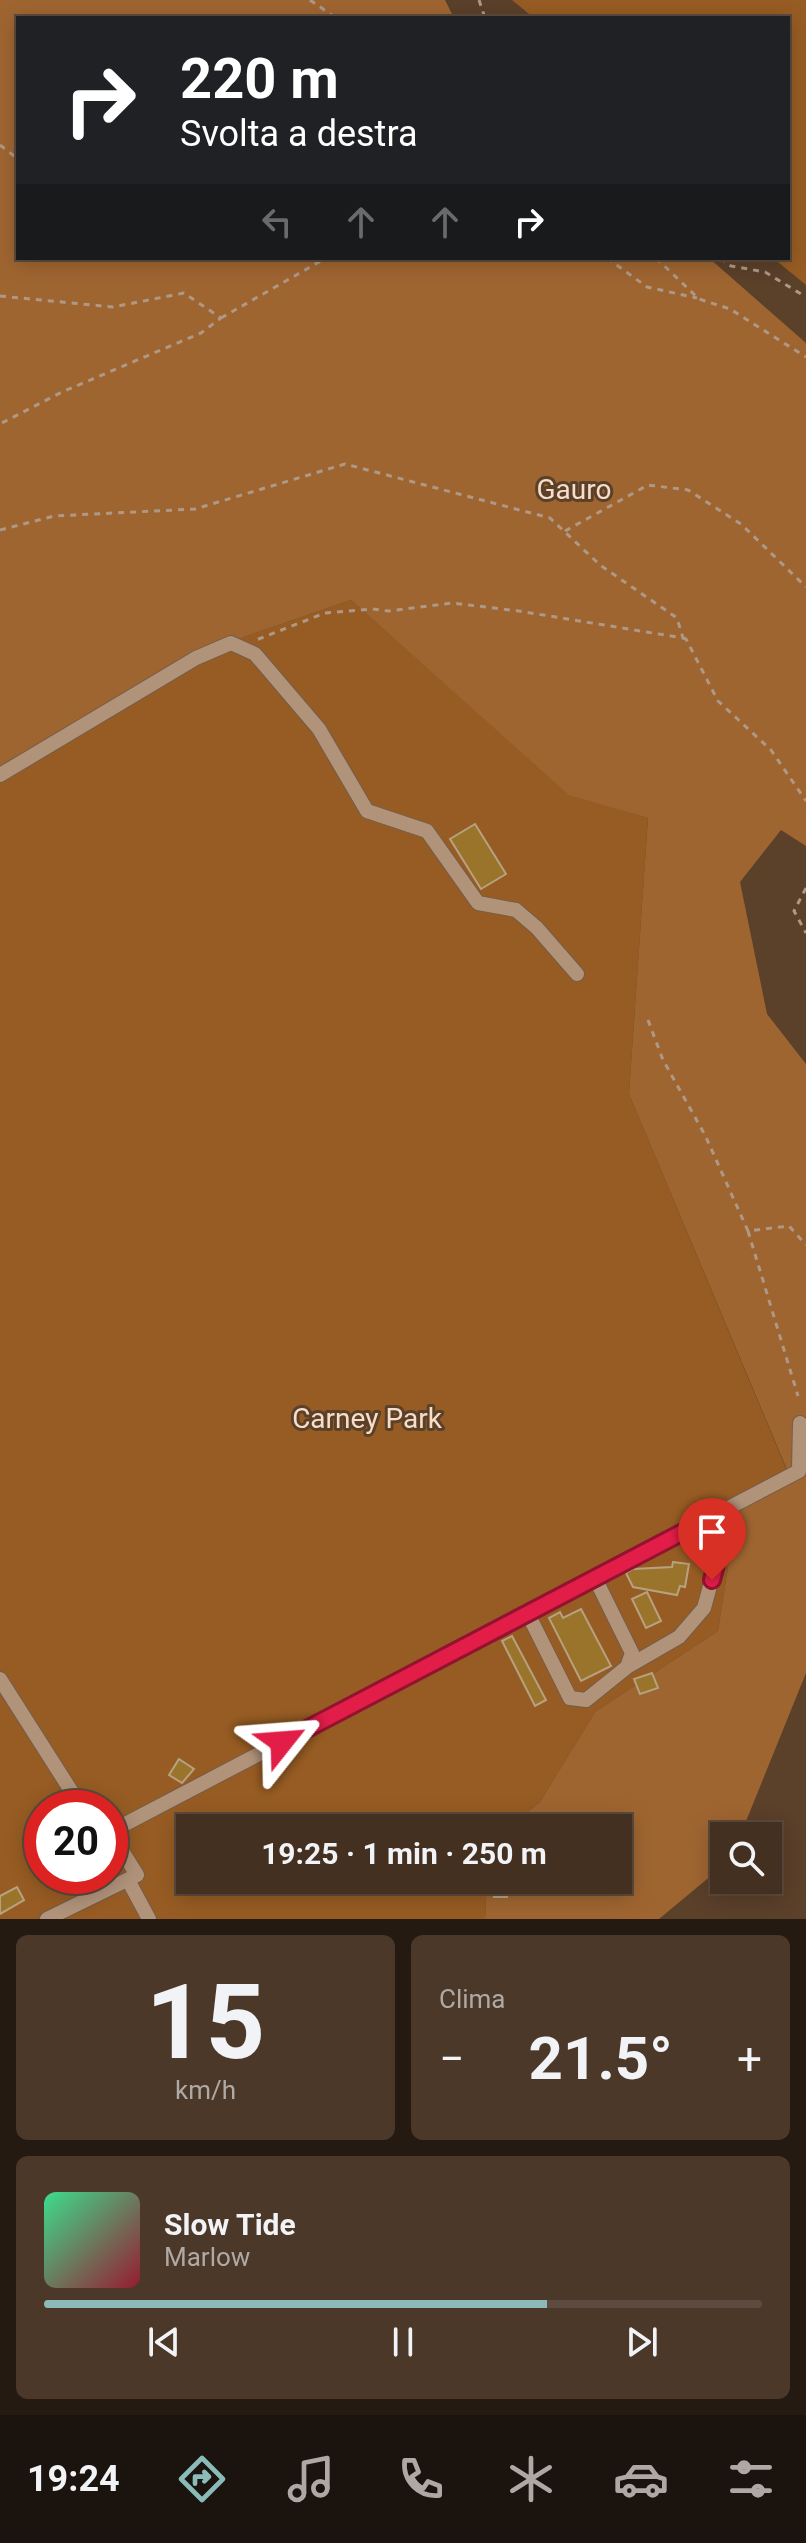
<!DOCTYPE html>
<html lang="it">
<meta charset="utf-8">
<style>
:root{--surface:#443020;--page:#4b3829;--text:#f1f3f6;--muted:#afa9a5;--line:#5c4b3e;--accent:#8bbbb9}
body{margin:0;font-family:Roboto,sans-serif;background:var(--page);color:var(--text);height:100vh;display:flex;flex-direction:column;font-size:30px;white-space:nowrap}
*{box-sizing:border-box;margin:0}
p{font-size:26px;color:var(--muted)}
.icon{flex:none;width:44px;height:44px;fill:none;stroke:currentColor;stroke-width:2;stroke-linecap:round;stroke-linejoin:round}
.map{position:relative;height:1919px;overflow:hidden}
.details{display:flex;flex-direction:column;gap:16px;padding:16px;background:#251a12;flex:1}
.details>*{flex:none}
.banner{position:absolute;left:16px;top:16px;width:774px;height:244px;border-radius:0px;box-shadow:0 4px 20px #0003,0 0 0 2px var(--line);background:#202124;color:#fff;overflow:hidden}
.buttons{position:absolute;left:710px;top:1822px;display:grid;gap:16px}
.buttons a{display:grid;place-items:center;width:72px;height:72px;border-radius:0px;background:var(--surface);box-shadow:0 4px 20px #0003,0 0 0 2px var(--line);font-size:40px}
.speed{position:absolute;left:24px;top:1790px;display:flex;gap:16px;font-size:40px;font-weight:700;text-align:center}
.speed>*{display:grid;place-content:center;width:104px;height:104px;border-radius:50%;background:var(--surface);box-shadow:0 4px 20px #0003,0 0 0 2px var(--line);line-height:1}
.speed .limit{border:12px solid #d22;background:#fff;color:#111}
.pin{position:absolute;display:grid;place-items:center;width:68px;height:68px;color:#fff;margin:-82px -34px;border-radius:50% 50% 50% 0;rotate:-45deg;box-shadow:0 0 8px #0007}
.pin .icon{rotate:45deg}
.me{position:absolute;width:88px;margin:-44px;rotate:62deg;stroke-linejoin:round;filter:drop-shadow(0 0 6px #0008)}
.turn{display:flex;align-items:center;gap:28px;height:168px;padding:0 32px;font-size:36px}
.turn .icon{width:104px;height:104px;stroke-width:2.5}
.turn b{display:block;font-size:56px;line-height:68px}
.lanes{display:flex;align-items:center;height:76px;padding:0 32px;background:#0003;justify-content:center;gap:40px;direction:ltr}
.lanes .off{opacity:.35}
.big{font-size:60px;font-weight:700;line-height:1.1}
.details .card{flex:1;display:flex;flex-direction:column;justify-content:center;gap:12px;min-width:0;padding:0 28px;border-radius:12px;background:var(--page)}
.details .dial{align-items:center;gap:0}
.dial b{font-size:104px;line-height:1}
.song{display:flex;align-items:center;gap:24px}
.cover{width:96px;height:96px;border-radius:12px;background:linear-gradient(135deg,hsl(150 70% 55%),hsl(350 70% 35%))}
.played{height:8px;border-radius:4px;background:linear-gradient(90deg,var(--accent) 70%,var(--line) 70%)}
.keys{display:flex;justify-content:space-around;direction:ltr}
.heat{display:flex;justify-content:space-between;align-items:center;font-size:44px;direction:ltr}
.details .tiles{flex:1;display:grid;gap:16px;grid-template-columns:1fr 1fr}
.card:last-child{grid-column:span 2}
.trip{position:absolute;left:176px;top:1814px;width:456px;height:80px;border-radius:0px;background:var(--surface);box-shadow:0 4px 20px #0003,0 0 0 2px var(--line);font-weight:700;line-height:80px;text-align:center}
.tabs{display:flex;height:128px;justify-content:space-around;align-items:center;background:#1b130d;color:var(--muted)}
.tabs .icon{width:56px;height:56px}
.tabs .active{color:var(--accent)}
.tabs b{font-size:36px;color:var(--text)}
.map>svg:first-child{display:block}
.green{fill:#975c23;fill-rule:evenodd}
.forest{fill:#9f6531}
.building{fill:#9a742b;stroke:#b6a281;stroke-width:2}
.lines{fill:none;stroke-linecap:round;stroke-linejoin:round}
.minor-casing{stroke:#735d49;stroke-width:16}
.path{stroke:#ae9886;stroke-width:3;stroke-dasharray:6 6;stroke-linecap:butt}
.minor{stroke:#b1937a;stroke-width:14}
.route-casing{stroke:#92132f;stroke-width:20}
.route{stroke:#e11d48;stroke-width:14}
.labels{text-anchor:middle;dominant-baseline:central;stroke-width:6;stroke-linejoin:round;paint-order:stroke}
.park-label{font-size:28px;fill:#f8dec9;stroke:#5b402a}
</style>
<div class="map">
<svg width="806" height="1919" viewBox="0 0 806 1919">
<rect width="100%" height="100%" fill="#5b402a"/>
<path class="green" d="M512 0H806V285L773 258H788V18H534Z
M351 600 569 794 648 818 629 1094 788 1473 739 1496 718 1631 595 1712 540 1802 507 1828H190V1880H487L485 1919H0V782L194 664 244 637ZM42 1808H110V1876H42Z"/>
<path class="forest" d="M0 0H445L454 18H18V258H709L806 343V846L781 830 740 882 767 1014 806 1064V1673L740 1836H724V1865L659 1919H485L487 1880H618V1828H507L540 1802 595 1712 718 1631 739 1496 788 1472 629 1094 648 818 569 795 351 600 244 637 194 664 0 782Z"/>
<path class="building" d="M475 824 506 874 481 889 450 839Z
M673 1562 689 1564 685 1587 680 1586 677 1595 633 1587 626 1573 633 1569 672 1567Z
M647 1592 661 1621 646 1628 632 1599Z
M581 1609 611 1666 581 1681 549 1618 560 1612 563 1618Z
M512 1636 546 1700 535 1706 502 1641Z
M652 1673 658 1688 640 1694 634 1679Z
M179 1759 194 1769 182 1783 169 1775Z
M495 1880H507V1897H494Z
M17 1887 24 1900 0 1914V1896Z"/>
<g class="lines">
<defs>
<path id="minor" d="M0 775 196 658 231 643 255 654 319 729 367 811 427 831 478 903 516 910 537 928 577 974
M528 1614 570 1698 586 1700 627 1667 632 1653 595 1578
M627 1667 679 1637 704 1608 719 1553 716 1536 704 1521
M0 1679 82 1808
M110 1832 799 1471 800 1423
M128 1880 149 1919
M47 1919 137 1875 119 1846 110 1837"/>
</defs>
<use href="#minor" class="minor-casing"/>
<path class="path" d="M310 0 336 18
M479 0 485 18
M0 145 18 159
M607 258 647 287 697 298
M656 258 699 299 730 309 806 357
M720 258 731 266 765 272 806 297
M0 296 113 307 184 293 221 318 201 333 62 392 0 424
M221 318 326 258
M0 530 54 516 195 509 345 464 550 518 600 565 677 618 683 638 519 611 452 603 388 611 372 609 325 613 256 640
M565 531 648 485 688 490 741 524 806 587
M683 638 686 639 718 701 771 750 806 801
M806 888 794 911 806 933
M648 1020 663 1060 705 1135 748 1231 789 1226 806 1245
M748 1231 798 1396"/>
<use href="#minor" class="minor"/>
</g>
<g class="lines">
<defs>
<path id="route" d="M282 1742 704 1521C723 1544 719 1553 712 1580"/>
</defs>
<use href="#route" class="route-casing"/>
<use href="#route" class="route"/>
</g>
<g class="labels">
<g class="park-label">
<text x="574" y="489">Gauro</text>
<text x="367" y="1418">Carney Park</text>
</g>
</g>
</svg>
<div class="buttons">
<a><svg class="icon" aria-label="search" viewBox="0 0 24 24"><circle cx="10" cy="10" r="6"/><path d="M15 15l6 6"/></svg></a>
</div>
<div class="speed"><div class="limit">20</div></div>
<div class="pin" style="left:712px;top:1580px;background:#d93025"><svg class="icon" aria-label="arrive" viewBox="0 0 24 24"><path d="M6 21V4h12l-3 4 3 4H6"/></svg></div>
<svg class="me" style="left:282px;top:1742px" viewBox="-20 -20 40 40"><path d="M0-17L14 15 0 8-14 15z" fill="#e11d48" stroke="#fff" stroke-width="4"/></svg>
<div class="trip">19:25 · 1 min · 250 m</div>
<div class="banner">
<div class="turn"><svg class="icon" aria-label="right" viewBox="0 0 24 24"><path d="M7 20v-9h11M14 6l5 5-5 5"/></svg><div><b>220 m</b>Svolta a destra</div></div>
<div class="lanes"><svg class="icon off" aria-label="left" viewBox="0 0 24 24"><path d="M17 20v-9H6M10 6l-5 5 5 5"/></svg><svg class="icon off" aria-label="ahead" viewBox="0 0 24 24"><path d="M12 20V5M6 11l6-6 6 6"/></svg><svg class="icon off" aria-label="ahead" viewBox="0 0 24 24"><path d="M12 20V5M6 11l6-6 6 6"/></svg><svg class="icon" aria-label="right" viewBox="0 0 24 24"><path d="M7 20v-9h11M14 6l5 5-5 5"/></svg></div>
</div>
</div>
<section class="details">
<div class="tiles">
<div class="card dial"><b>15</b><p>km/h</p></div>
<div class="card"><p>Clima</p>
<div class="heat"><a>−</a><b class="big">21.5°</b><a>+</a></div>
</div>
<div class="card">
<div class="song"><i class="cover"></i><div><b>Slow Tide</b><p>Marlow</p></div></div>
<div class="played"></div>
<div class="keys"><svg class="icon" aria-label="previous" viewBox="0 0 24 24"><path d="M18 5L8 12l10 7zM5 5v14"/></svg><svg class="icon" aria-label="pause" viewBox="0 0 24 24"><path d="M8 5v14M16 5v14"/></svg><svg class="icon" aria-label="next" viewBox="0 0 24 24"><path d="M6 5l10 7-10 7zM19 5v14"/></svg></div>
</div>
</div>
</section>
<nav class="tabs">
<b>19:24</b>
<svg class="icon active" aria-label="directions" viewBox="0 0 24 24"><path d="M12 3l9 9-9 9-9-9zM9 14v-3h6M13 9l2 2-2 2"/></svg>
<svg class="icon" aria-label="music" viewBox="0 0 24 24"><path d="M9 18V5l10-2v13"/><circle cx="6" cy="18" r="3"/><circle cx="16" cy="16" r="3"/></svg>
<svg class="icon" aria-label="phone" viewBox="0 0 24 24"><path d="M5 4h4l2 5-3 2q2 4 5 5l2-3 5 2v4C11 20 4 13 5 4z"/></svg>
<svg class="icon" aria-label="climate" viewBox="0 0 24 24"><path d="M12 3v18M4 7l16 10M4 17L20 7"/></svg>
<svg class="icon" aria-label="car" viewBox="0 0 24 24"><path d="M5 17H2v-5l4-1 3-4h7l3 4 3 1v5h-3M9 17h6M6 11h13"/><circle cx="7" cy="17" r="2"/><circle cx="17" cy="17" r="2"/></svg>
<svg class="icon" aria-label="filters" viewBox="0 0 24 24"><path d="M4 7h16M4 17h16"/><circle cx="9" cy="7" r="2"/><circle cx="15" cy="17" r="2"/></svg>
</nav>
